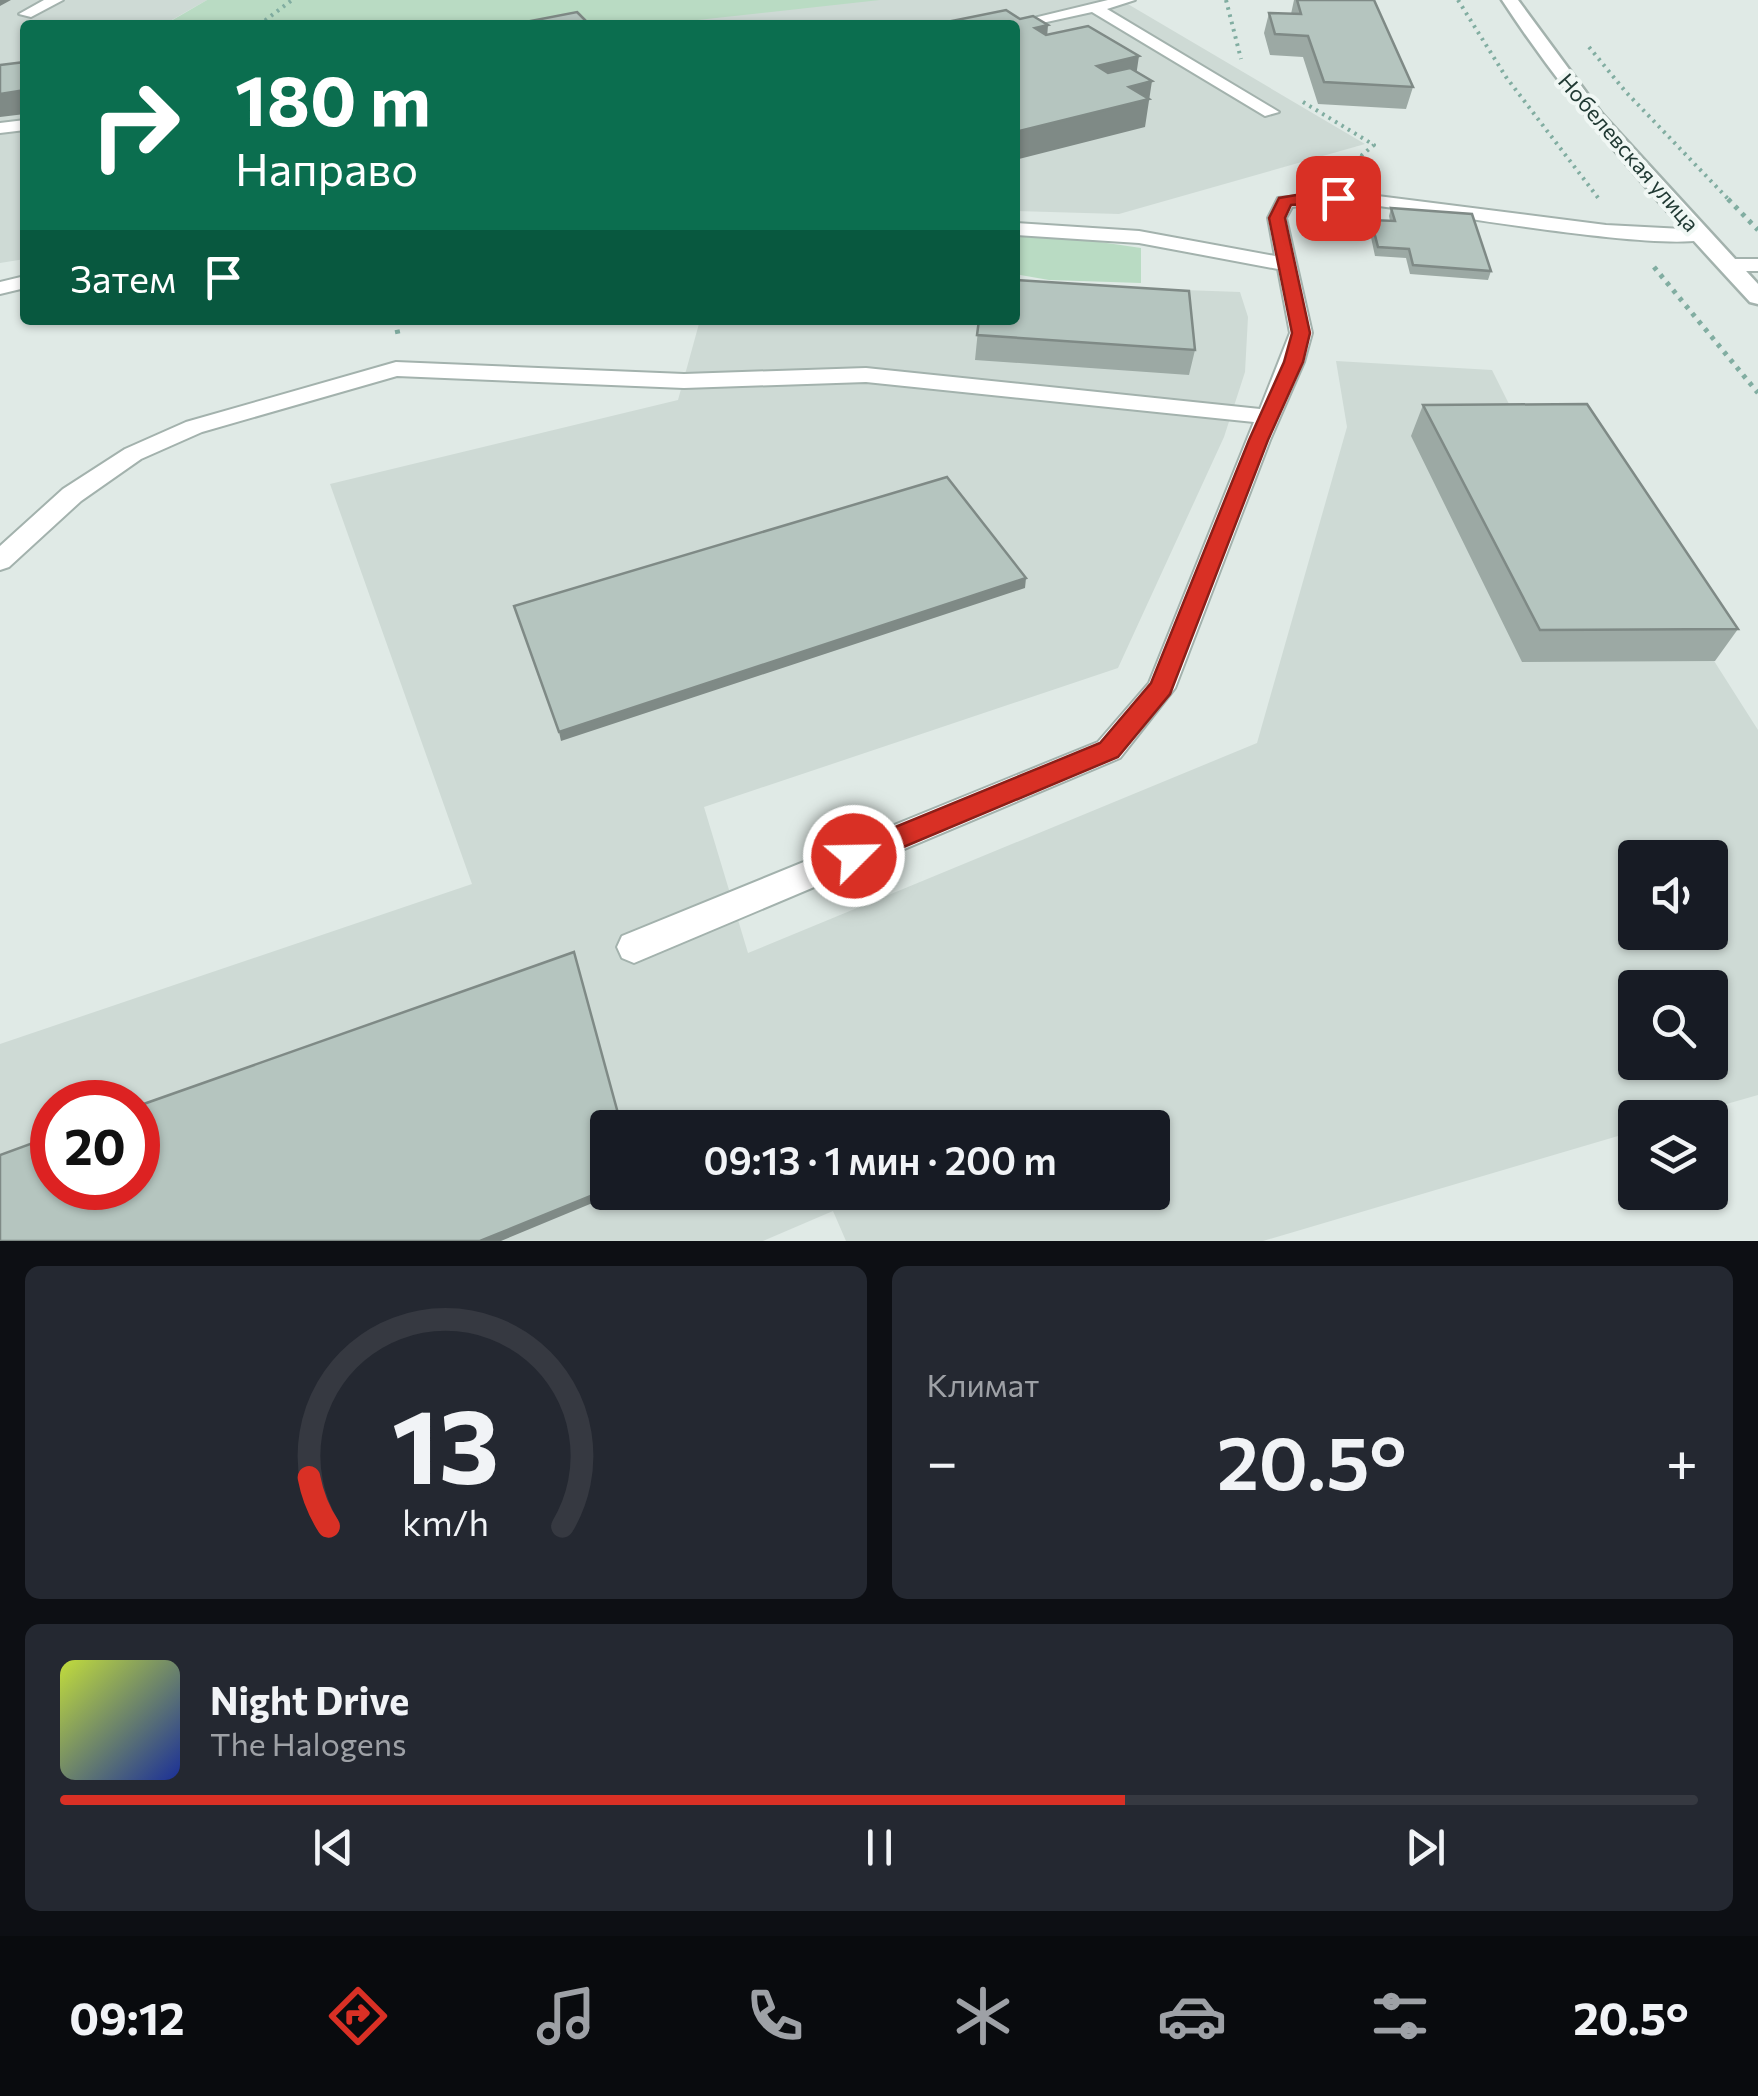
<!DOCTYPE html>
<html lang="ru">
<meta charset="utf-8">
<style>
:root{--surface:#171b24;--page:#242831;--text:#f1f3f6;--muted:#9ea1a6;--line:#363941;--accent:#d93025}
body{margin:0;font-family:Commissioner,sans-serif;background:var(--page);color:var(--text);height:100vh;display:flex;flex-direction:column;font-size:38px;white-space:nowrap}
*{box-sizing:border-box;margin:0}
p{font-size:32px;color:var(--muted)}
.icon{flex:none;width:55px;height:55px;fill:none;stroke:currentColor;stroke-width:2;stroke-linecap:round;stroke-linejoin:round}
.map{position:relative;height:1241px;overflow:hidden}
.details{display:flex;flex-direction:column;gap:25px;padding:25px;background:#0d0f14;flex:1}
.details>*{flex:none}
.banner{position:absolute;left:20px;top:20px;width:1000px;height:305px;border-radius:10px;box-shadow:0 2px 8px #0004;background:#0b6e4f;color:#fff;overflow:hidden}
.controls{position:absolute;left:1618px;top:840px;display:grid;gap:20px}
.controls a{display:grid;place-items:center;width:110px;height:110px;border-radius:10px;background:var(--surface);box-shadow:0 2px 8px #0004;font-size:50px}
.speed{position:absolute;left:30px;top:1080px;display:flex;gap:20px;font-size:50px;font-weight:700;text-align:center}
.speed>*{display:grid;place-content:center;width:130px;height:130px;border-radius:50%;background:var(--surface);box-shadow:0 2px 8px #0004;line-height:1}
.speed .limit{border:15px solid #d22;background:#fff;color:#111}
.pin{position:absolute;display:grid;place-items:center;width:85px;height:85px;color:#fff;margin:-42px;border-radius:20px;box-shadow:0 5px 15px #0006}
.me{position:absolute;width:110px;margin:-55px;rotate:67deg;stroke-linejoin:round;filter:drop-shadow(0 0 8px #0008)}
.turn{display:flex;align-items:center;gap:35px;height:210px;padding:0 50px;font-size:45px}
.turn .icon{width:130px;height:130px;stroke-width:2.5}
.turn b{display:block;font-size:70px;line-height:85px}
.then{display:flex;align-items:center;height:95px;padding:0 50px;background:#0003;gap:20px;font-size:38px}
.big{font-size:75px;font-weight:600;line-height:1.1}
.details .card{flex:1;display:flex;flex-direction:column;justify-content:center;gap:15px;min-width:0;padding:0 35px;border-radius:15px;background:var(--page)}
.details .dial{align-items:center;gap:0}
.dial svg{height:260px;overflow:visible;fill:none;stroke:var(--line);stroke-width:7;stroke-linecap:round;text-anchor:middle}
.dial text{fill:var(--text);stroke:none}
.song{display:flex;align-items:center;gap:30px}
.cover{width:120px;height:120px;border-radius:15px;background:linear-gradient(135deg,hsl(70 70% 55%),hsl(230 70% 35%))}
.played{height:10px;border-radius:5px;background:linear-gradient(90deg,var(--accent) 65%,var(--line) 65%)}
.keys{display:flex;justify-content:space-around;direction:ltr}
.heat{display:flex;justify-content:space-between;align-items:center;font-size:55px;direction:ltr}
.details .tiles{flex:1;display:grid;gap:25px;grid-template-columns:1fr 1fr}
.card:last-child{grid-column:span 2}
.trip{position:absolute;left:590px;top:1110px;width:580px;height:100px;border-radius:10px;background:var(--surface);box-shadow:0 2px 8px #0004;font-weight:600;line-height:100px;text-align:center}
.menu{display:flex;height:160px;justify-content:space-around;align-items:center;background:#090b0e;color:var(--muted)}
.menu .icon{width:70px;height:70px}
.menu .current{color:var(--accent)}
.menu b{font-size:45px;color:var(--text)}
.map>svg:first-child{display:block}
.built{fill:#cedad5;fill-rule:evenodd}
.green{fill:#b9dbc3}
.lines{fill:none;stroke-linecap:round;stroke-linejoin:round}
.service-casing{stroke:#a3b2ad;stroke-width:4}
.minor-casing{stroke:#a3b2ad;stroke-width:5}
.path-far1{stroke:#81ada1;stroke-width:4;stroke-dasharray:2.5 5;stroke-linecap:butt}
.path{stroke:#81ada1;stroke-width:5;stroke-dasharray:4 6;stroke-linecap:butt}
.service{fill:#fff;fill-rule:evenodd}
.minor{fill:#fff;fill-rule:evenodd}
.wall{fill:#9ca9a4}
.shaded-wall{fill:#7f8a86}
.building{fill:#b5c5bf;stroke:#7f8a86;stroke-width:2.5}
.route{fill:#d93025;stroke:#8d1f18;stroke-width:2.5}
.labels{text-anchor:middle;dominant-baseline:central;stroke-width:8;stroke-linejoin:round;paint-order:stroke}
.far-street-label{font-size:22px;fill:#213a34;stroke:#f0f7f4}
</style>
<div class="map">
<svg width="1758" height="1241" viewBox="0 0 1758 1241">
<rect width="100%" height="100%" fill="#e0eae6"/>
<path class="built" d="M0 0H207L163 25H25V259L0 263Z
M559 0H1121L1365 144 1119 214 1015 211V25H590Z
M1015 284 1240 292 1248 317 1245 372 1224 437 1118 668 704 807 748 953 1257 743 1347 427 1336 361 1492 370 1525 436H1571L1758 730V1095L1681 1117 1635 1118V1131L1263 1241H846L833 1211 763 1241H0V1044L472 884 330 484 678 400 700 320H1015ZM1635 858H1710V932H1635ZM1635 988H1710V1062H1635ZM52 1102H138V1188H52ZM608 1128H1152V1192H608Z"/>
<path class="green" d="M207 0H880L652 25H164Z
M1015 236 1066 237 1141 248V283L1049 280 1015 274Z"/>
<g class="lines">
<defs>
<path id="service" d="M44 0H63L31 17 19 14Z
M1108 0H1135L1107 9 1279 112 1265 116 1092 12 1015 29V25H1005Z
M25 120V130L0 133V123Z
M1346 192 1606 225 1702 230 1712 236C1687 258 1419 209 1369 205 1343 203 1318 203 1292 207L1286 218 1312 333 1304 362 1270 440 1175 688 1120 758 634 963 622 958 617 947 622 936 1098 742 1149 683 1254 422 866 382 684 388 397 376 202 432 141 459 81 501 9 567 0 570V546L63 489 125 449 186 422 396 362 684 374 866 368 1260 409 1290 333 1278 269 1139 243 1015 235V223L1139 231 1275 256 1268 218 1278 198Z
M1758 259V271H1728L1718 265 1728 259Z
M25 276V288L0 294V282Z"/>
<path id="minor" d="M1502 0H1518L1602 114 1758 284V304L1750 302C1661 206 1574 110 1502 0Z"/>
</defs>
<use href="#service" class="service-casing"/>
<use href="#minor" class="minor-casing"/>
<path class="path-far1" d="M1226 0 1241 59
M1458 0 1506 77 1599 199
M259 25 292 0
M1589 47 1625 91 1731 202
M1303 102 1374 145 1362 155 1357 168"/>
<path class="path" d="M1728 199 1758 230
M1654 267 1758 393
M395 320 399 339"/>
<use href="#service" class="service"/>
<use href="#minor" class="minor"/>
</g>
<path class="wall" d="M1294 0H1374L1413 87 1406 109 1318 104 1303 57 1270 55 1264 33 1269 13 1291 14Z
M1391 208 1491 271 1488 280 1410 274 1406 258 1375 256 1369 228 1371 220 1390 221 1389 216Z
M979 320 1195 350 1189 375 975 360Z
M1423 405 1738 629 1715 661 1522 662 1411 436Z"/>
<path class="shaded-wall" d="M0 0H11L0 6Z
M1048 25 1046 51 1035 28Z
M1139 56 1135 83 1093 93 1097 66Z
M1152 81 1145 127 1015 160V132L1129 87Z
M25 90V114L0 117V94Z
M1026 578 1025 588 561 741 559 732Z
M608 1189V1192H619L501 1241H480Z"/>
<path class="building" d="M1297 0H1374L1413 87 1324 82 1308 36 1275 34 1269 13 1301 14Z
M1006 10 1020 19 1033 16 1048 25 1035 28 1046 35 1088 26 1139 56 1097 66 1108 73 1130 68 1152 81 1129 87 1149 99 1015 132V25H932Z
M577 12 590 25H510Z
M25 62V90L0 94V65Z
M1391 208 1472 214 1491 271 1413 265 1409 249 1378 247 1371 220 1395 221Z
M1015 280 1189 291 1195 350 977 335 979 320H1015Z
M1587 404 1738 629 1540 630 1423 405Z
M947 477 1026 578 559 732 514 606Z
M574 952 622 1128H608V1189L480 1241H0V1155L52 1136V1188H138V1106Z"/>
<path class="route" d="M1314 192 1338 193 1345 198 1338 202 1291 205 1285 218 1310 333 1303 362 1268 440 1170 694 1118 757 863 864 854 868 844 864 840 856 844 848 1100 743 1151 683 1249 440 1284 362 1292 333 1269 218 1279 198Z"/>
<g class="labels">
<g class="far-street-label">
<text transform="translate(1629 152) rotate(49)">Нобелевская улица</text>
</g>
</g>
</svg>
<div class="controls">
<a><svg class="icon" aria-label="sound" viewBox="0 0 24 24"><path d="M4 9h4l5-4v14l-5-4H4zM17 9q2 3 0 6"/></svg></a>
<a><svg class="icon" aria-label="search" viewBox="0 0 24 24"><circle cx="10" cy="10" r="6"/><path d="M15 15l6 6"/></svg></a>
<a><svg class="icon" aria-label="layers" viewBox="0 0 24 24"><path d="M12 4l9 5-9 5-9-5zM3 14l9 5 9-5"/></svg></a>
</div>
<div class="speed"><div class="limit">20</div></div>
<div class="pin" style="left:1338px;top:198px;background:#d93025"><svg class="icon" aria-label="arrive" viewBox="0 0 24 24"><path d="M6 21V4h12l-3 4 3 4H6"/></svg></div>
<svg class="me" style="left:854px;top:856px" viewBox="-20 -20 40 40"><circle r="17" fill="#d93025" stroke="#fff" stroke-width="3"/><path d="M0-11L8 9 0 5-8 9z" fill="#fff"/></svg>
<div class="trip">09:13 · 1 мин · 200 m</div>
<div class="banner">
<div class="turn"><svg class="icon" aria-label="right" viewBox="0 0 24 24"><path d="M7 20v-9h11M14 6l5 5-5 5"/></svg><div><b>180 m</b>Направо</div></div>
<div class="then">Затем<svg class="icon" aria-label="arrive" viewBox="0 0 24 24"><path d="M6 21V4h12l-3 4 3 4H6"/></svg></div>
</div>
</div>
<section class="details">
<div class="tiles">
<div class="card dial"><svg viewBox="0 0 100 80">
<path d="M14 69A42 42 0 1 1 86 69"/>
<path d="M14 69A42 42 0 0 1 8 54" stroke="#d93025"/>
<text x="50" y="56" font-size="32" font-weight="700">13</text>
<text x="50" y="72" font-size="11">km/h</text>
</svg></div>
<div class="card"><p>Климат</p>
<div class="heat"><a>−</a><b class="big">20.5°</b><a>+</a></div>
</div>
<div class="card">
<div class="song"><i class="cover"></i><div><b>Night Drive</b><p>The Halogens</p></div></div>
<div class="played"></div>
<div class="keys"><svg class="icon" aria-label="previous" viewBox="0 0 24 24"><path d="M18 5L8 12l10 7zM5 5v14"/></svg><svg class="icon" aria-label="pause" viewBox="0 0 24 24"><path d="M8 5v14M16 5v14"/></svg><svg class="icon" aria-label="next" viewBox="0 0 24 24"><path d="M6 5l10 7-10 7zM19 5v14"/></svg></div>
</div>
</div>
</section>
<nav class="menu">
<b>09:12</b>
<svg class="icon current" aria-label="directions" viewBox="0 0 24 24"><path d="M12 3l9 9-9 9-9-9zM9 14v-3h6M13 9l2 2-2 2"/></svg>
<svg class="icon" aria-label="music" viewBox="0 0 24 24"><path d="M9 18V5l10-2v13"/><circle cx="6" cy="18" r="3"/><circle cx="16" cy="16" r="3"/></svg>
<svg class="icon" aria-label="phone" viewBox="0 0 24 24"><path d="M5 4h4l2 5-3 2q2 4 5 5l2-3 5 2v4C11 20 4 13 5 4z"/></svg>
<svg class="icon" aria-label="climate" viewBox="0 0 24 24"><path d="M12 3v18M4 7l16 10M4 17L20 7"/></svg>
<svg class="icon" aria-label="car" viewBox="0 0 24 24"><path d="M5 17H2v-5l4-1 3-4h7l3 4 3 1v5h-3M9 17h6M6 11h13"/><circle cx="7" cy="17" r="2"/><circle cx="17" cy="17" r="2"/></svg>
<svg class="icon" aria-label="filters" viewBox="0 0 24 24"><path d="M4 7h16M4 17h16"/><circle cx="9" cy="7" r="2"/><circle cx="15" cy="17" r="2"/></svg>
<b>20.5°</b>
</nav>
